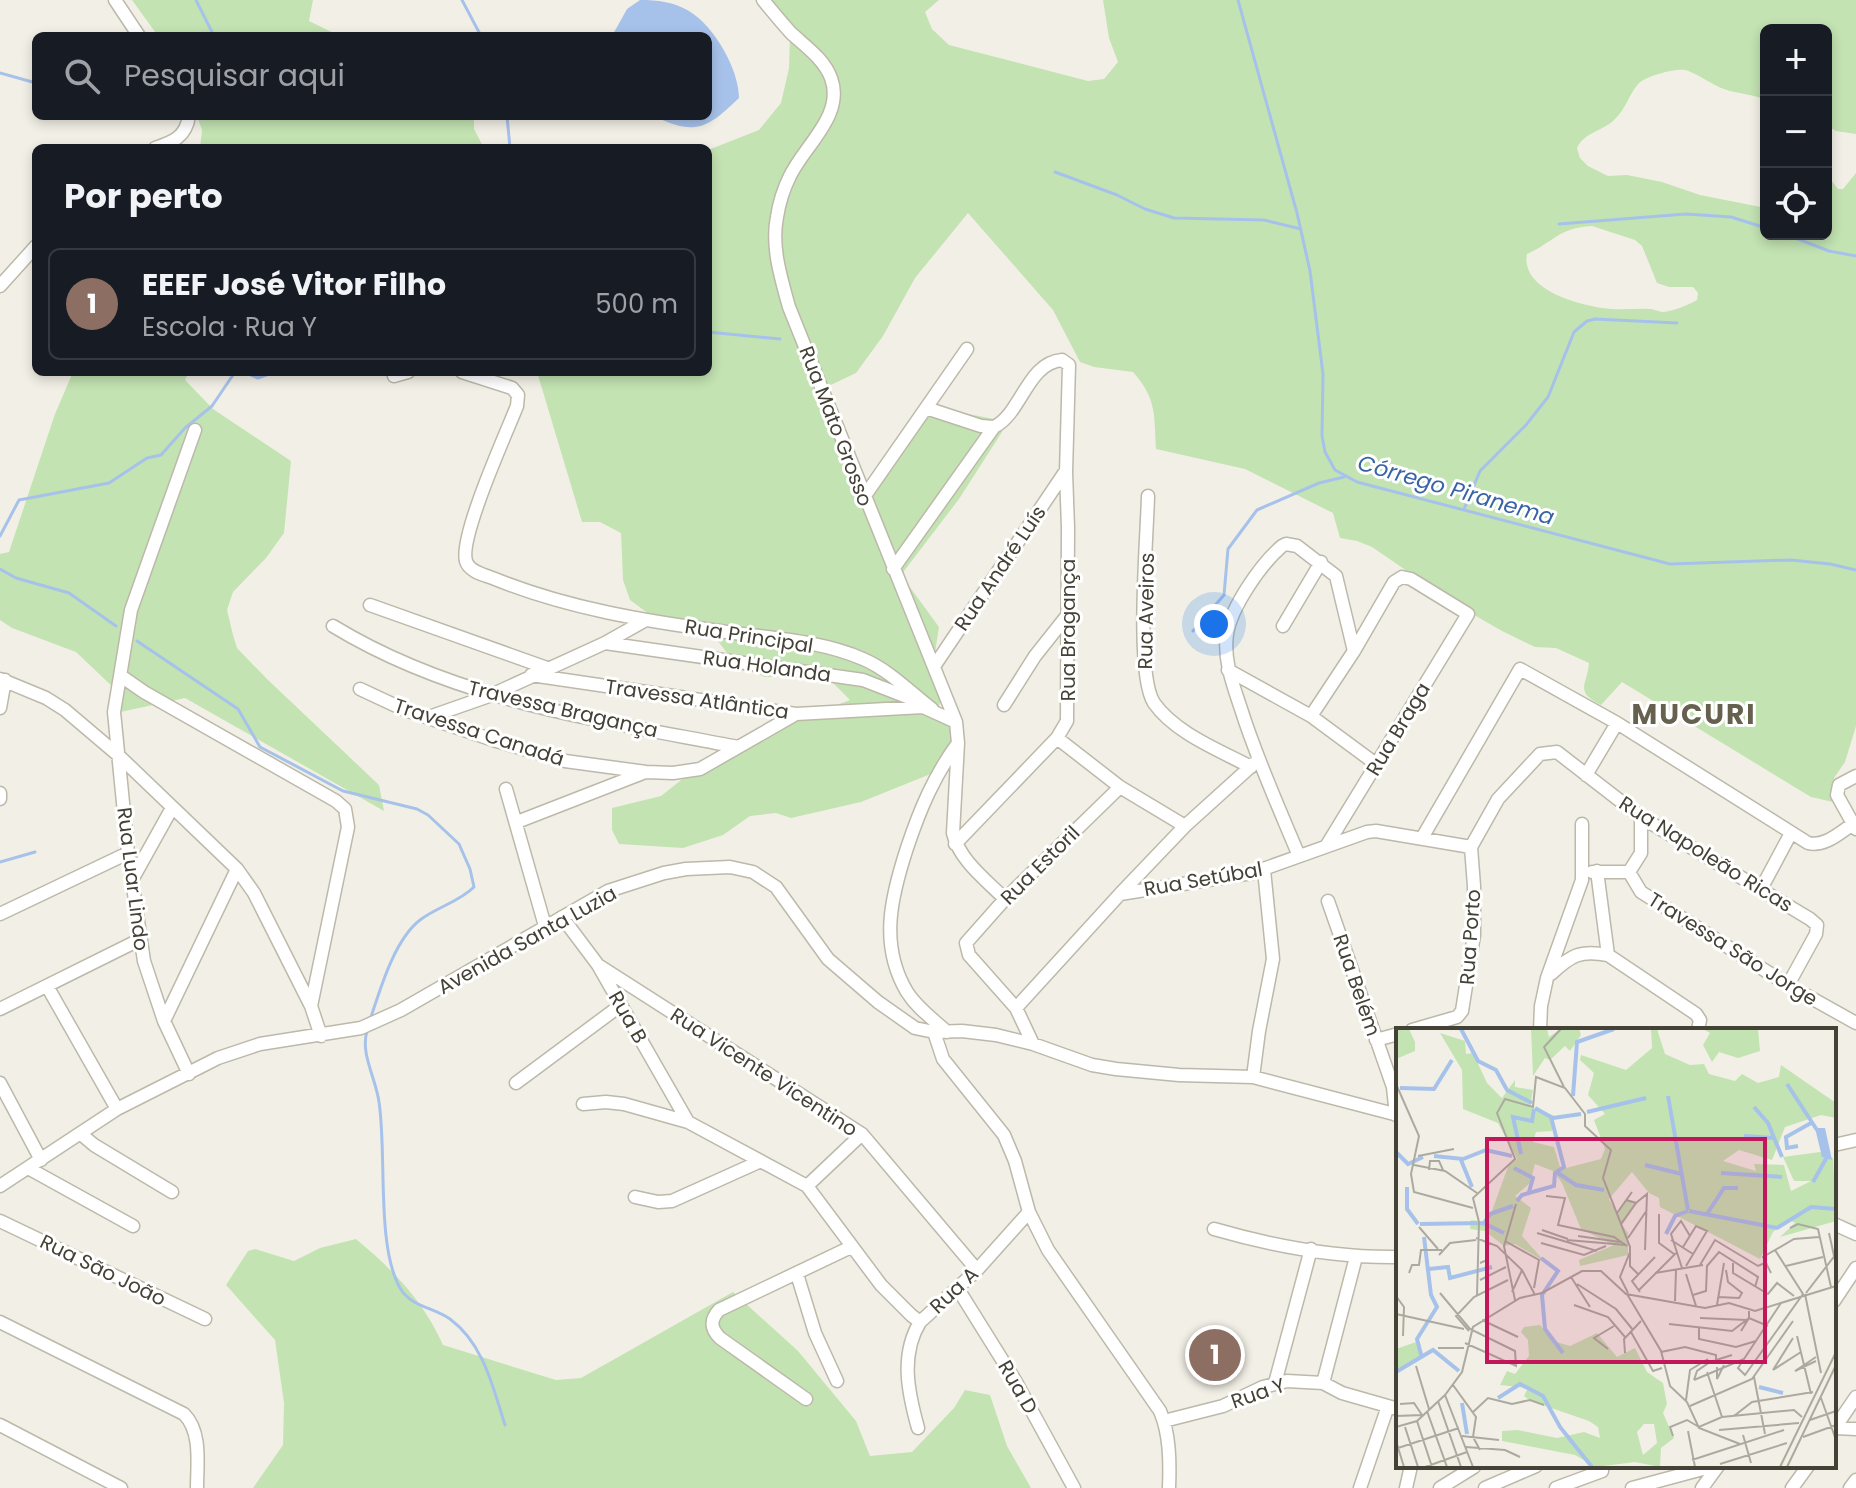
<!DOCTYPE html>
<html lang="pt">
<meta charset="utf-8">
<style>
body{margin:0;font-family:Poppins,sans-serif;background:#20242c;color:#f1f3f6}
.controls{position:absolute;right:24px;top:24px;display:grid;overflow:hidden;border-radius:12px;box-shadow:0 4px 12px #0003}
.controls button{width:72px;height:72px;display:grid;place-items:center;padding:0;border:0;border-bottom:2px solid #363941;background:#171b24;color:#f1f3f6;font:40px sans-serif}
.you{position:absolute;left:1214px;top:624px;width:28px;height:28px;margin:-20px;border:6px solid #fff;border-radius:50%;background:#1a73e8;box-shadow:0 0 0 12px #1a73e833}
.badge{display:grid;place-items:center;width:52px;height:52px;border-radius:50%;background:#1a73e8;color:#fff;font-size:26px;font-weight:700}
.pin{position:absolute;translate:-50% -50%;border:4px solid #fff;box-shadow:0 2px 8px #0006}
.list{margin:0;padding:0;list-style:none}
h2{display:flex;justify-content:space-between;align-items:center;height:104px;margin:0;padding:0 32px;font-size:34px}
h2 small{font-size:26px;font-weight:400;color:#9ea1a6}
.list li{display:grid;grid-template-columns:52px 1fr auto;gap:24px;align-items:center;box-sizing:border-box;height:112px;margin:0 16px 16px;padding:0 16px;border:2px solid #363941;border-radius:12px}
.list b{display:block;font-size:30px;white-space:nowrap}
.list p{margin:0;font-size:26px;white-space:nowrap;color:#9ea1a6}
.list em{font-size:26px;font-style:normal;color:#9ea1a6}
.icon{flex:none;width:44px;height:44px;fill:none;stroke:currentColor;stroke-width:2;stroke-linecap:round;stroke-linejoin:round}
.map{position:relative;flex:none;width:1856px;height:1488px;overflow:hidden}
.search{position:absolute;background:#171b24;box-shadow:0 4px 12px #0003;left:32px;top:32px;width:680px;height:88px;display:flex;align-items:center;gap:20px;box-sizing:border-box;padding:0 28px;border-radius:12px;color:#9ea1a6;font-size:30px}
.panel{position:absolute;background:#171b24;box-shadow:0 4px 12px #0003;left:32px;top:144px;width:680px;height:232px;border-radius:12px}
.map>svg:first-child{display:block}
</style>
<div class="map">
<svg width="1856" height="1488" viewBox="0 0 1856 1488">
<rect width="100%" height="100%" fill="#f2f0e6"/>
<path fill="#c3e3b2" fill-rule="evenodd" d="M132,0h181l-4,21 31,15h-182z
M761,0h178l-14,12 7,17 17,16 139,36 16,-2 14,-17 -9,-24 -6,-38h753v134l-20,-3 -10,-6v-95h-60v70c-13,-6 -28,-6 -42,-11 -12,-4 -27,-16 -39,-19 -10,-2 -38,6 -46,13 -10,11 -13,26 -24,36 -11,12 -31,13 -38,29l3,10 8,8 20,10 19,-1 35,7 38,13 66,13v26h60v-60l12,15h5l13,-16v553l-11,36 -11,16 -1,24 -22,-5 -189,-115 -21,23c-27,-14 -14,-19 -12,-42l-33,-15 -21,-1 -33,-16 -47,-27 -83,-57 -15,-6 -17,-3 -7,-25 -88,-44 -89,-20c-2,-34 1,-50 -23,-77l-39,-5 -14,-5 -27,-52 -85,-97 -53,65 -32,58 -27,37 -44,21 59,100 54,-92 28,9 51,10 -2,11 -43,67 -58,76 38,52 -4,26 8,18 2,17 -7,21 14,12 2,20 -16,30 -77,31 -70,16 -15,-5 -26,3 -27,19 -40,13 -64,-4 -7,-14v-22l49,-12 39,-31 47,-26 103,-39 -17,-17 -17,-6h-51l-28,-11 -23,-30 -53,-13 -31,-23 -7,-20 -2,-47 -21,-11h-18l-45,-150h171v-222l51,-20 22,-27 8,-35 1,-31zM1592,226l43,14 7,6 15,37 12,4h24l5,6 -1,7c-9,5 -26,12 -35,12 -5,-1 -8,-3 -13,-3 -12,-1 -25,1 -37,0 -28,-2 -92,-18 -85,-55 27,-12 31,-26 65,-28z
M197,116h277v13l10,19h-284l2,-18z
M73,372h116l-4,8 28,29 78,52 -7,72 -18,25 -33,34 -6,18 6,25 4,13 30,31 112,106 5,26 -199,-113 -69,15v-23l-40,-38 -64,-24 -12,-8v-66l9,-2 46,-138z
M356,1239c37,31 67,61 87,106l113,35 25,-2 152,-86 65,59 58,70 14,35 42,-4 42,-44 11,-18 25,5 17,51 24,42h-778l30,-43 1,-42 -9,-63 -49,-55 22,-34 7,-2 39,12 26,-13z"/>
<path fill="#a7c2ea" d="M640,0c18,0 34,2 49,11 25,15 50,58 50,87 -32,31 -44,38 -85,18h54v-80h-96l15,-27z"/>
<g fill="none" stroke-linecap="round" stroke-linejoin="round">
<path stroke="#a7c2ea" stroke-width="3" d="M196,0l18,36
M462,0l19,36
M1238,0l59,213 13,58 13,103 -1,62 3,16 10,18 22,12 313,82 121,-4 39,4 26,6
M0,73l36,10
M507,116l3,32
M1055,172l62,23 28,14 29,9 90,2 37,9
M1559,224l127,-10 45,3 35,11
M1785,234l44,17 27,5
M708,332l72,7
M244,372l14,6 16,-6
M1464,509l16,-38 46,-46 22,-28 26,-65 13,-11 8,-2 82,4
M0,536l19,-36 90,-17 38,-25 14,-3 24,-27 27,-22 23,-34
M0,569l16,9 53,15 47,33
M1193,631l31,-36 4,-46 29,-39 62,-27 25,-6
M137,641l101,68 22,38 83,44 74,18 11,6 31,29 11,25 4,18c-15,15 -37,20 -54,33 -26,20 -40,70 -50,100
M0,862l35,-10
M367,1031c-7,22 9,48 12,71 8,51 -3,144 21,186 11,19 33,19 50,31 34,25 43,69 55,106"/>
<g stroke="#bcb9aa" stroke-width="15">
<path id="minor" d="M115,0l24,36
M763,0c9,11 18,22 28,33 14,13 33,26 40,45 14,37 -27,68 -41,98 -6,12 -11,28 -13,41 -6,30 4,61 12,90l167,415 2,21 -5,90c6,27 33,47 52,66
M155,148c18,-6 31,-11 34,-32
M0,286l36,-40
M462,372l50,16 6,7 -1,11c-11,28 -58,131 -51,155 3,11 19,14 29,18 72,29 149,42 225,52 47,7 100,9 143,28 26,11 47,33 69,50
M394,376l14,-4
M926,408l55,18 13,1c28,-14 33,-64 68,-67l7,5 -3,107 2,56 -1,193 -10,17 -102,106
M1148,496c-1,42 -13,178 6,207 21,30 65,47 97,64
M864,497l103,-148
M893,569l101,-142
M370,605l177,63
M333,626c123,75 265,94 405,121
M1283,626l38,-64
M605,643l258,37 49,19
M935,665l130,-193
M1228,670l83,46 65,48
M531,675l265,39 127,-7 33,15
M121,676l23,16 192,109 9,8 3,18 -37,179
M0,679l46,19 19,12 53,45 119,114 17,24 57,113 10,30
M360,689l45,21 88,30 72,21 81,11 27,1 27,-4 96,-55
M1004,705l31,-49 31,-39
M0,708l5,-28
M1311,716l43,-65 40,-69 8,-5 9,2 57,35 -141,231
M429,717l60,-21 116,-53 39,-22
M1057,738l63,49 65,39
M1586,775l31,-52
M506,789l39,137
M0,793v6
M1641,817v36l-12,19 12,20 147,93 68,38
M517,822l126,-49
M1856,829l-19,-34 2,-10 17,-9
M1422,838l98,-169 97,54 191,120c17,4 31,-10 45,-19
M1299,856c-20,-48 -41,-94 -57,-144 -8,-25 -19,-51 -15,-78 4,-27 34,-70 55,-88l4,-2 11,2 39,30 18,75
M1597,871l11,84 88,59 4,6 -2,10
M1592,872h37
M133,878l39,-70
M1761,889l30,-56
M1120,894l132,-21 115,-41 9,-1 95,16
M1328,901l65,186 3,28
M0,914l128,-61
M562,917l36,48 90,157
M598,965l264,169 115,136
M1551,974c20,-19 29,-24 57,-19
M47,986l70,123
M1016,1008l104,-114 65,-68 73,-66
M0,1009l141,-70
M164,1021l73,-152
M1412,1030l45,-13 5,-6 12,-76v-49l-3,-39 27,-48 42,-45 17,-2 84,65 169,102 7,6 -1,9 -28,51
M1540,1030l1,-24 6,-28 35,-98v-56
M934,1032l9,27 61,76 11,26 14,51 19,38 112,161c10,23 10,52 9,77
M947,1032c-14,-13 -30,-24 -40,-40 -28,-47 -16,-95 0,-144 13,-39 27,-72 51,-105
M1376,1040l22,-6
M1033,1044l-17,-36 -47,-53 -3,-12 39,-44 115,-112
M189,1074l-25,-53 -20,-60 -16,-108 -14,-141 17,-102 64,-180
M1253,1077l6,-46 14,-72 -9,-89
M0,1083l41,77
M516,1083l105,-78
M583,1104l23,-2 18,2 64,18 119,64 74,99 30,30 9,7
M81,1134l13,11 78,47
M1834,1145l22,-5
M28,1168l105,58
M0,1186l117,-77 101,-51 42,-14 101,-16 40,-18 207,-119 56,-18 22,-4 44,-2 23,5 23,15 52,72 50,43 37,26 19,4 28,-1 34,4 37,9 59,21 24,4 63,6 74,2 145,38
M807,1186l55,-52
M635,1197l23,5 14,-1 89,-40
M0,1221l205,98
M1834,1224l22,10
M1214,1229c59,17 123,29 184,28
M797,1274l18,59 22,48
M958,1289l58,93 58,106
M1834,1301l22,-33
M0,1322l184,92c18,18 13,50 13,74
M1275,1383l36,-134
M1323,1383l33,-126
M806,1399l-86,-61c-10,-10 -10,-18 -1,-28l132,-63
M1164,1421l59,-15 40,-19 24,-6 36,2 19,10 56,16
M0,1425l121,63
M918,1428c-10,-36 -18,-73 2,-106l57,-52 52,-58
M1835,1428l21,1
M1834,1429l22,-32
M1360,1488l28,-82
M1406,1488l5,-22
M1440,1488l34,-21
M1485,1488l51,-22
M1556,1488l46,-17
M1632,1488l82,-22
M1702,1488l16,-22
M1792,1488l16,-22
M1850,1488l6,-8"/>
</g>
<use href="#minor" stroke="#fff" stroke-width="12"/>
</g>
<g text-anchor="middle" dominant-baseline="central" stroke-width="6" stroke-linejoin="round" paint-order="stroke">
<g font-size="20" fill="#444136" stroke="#fff">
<text transform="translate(836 426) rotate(69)">Rua Mato Grosso</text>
<text transform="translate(1000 568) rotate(-56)">Rua André Luís</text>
<text transform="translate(1146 611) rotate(-89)">Rua Aveiros</text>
<text transform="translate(1068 630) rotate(-90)">Rua Bragança</text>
<text transform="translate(749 636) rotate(9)">Rua Principal</text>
<text transform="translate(767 666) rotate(8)">Rua Holanda</text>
<text transform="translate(697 699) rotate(8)">Travessa Atlântica</text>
<text transform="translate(563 709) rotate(13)">Travessa Bragança</text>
<text transform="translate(1398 729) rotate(-59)">Rua Braga</text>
<text transform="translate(479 732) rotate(18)">Travessa Canadá</text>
<text transform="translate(1706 854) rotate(32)">Rua Napoleão Ricas</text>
<text transform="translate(1040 865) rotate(-45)">Rua Estoril</text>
<text transform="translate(133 879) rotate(83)">Rua Luar Lindo</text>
<text transform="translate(1203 879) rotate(-10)">Rua Setúbal</text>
<text transform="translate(1470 937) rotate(-86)">Rua Porto</text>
<text transform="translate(527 940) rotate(-29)">Avenida Santa Luzia</text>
<text transform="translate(1733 949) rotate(32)">Travessa São Jorge</text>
<text transform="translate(1357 985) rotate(71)">Rua Belém</text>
<text transform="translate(628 1017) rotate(60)">Rua B</text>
<text transform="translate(764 1072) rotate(33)">Rua Vicente Vicentino</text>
<text transform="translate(103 1270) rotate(26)">Rua São João</text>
<text transform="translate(954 1290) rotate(-43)">Rua A</text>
<text transform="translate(1018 1387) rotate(60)">Rua D</text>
<text transform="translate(1258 1393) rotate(-19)">Rua Y</text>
</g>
<g font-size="22" font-style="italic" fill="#3863a7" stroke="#fff">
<text transform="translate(1456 490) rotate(16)">Córrego Piranema</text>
</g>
<g font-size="28" font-weight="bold" letter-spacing="2" fill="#66614e" stroke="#fff">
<text x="1694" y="714">MUCURI</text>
</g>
</g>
<g transform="translate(1396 1028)">
<rect width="440" height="440" fill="#f2f0e6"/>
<path d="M0,1h13l6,13v9l-19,8zM135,1h16l2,8 11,-8h19l2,6 -11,16 -5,-5 -15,14 -5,-2 -12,18zM255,1h6l8,25 25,11 14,-1 5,10 26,7 7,-7 16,9 21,-6 2,-12 55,38v15l-15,-3 -36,12 -13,33 -33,-10 -16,11 33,10 -2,-7 30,1 7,26 20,-10h-17l-11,-24 37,-5 13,6 3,63 -56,16 15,-14 -7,-4 -15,13 -13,27 -100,-52 -1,-9 -10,-5 -17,-21 -23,27 8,14 9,-14 12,3 -16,23 6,8v22l-48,11 -1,-6 35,-15 -33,-16 -19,-46 -9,-12 -18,-7 -5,19 -15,13 16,12 -9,28 22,25 -29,-17 -11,2 -19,-15 -15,-2 1,-9 17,2 21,-58 8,-5 -19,-36 -35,-14 -1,-39 -22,-37 25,8 1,13 7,-1 14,30 15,15 13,-18v7l18,3 -3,17 25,9 -3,15 -16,1 -3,10 21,5 6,20 6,1 35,-9 4,-10 -11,-29 11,-6 -17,-19 6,-22 -14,-13 1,-5 45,15 26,-22zM307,1h55l2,22 -22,7 -19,-6 -7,10 -9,-17 7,-12zM144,297l13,16 17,5 27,-13 20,24 18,-9 12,24 16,11 4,21 -4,9 11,25 -13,10 -1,19 -25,-5 -39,5 -21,-12 -73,-14v-10l16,-1 39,8 27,-6 16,6 -2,-11 -9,-6 -58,-20 -7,-5 4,-8 -28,-3 7,-14 8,3 14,-18 -1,-16 -7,-8 3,-5zM248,396h10l3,19 -14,12 -6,-23zM23,313l1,15 -24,17v-24z" fill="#c3e3b2" fill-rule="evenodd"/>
<path d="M419,100h10l7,32 -10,-3z" fill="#a7c2ea"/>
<path fill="none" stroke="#a7c2ea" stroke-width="4" d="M65,1l17,32 18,9 11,20 25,13M391,56l30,46M4,60l34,1 18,-29M177,68l4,-54 37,-13M272,68l20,114M358,79l14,16 14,34M191,84l59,-14M157,90l28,-4M348,108l30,2M402,118l-11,2 -1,-11 25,-14M0,124l12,12 15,-7M125,126l-8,-37 19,4 2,-12M38,128l29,3 23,-9 26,6M65,132l11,27M249,137l37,9M118,140l19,10 -4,14M162,145l18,12 28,5M325,145l61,4M417,154l14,-25M11,159v22l11,15M121,173l5,-6 32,-9 1,-13 9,-6 -13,-50 -16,-9M293,183l88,17 34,-21 25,2M311,186l17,-26h14M88,195l6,-9 23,-8M24,196l63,-1 21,10M270,206l9,-18 13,-5M145,230l17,13 -16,24 3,34 18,24M33,241l19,-2 2,11 42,-11M26,330l-5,-19 20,-32 -6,-12 -7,-58M0,344l37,-22 26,21M363,359l24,6M102,370l22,-14 23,12 17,31 32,40M66,375l5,31"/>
<path fill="none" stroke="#acaaa0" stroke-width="2" d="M165,1l-17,18 20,40M0,56l23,52 -8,38 3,18 59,16M22,128l36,-7M18,137l31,6 32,22M33,142l1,-9h9l4,9M150,168l19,2 -7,27 56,12 13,9M230,172l10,3 11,-9 -2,56M221,185l15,-21M263,186v29l15,11M225,196l15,-21M23,199l19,22M394,200l8,-4 20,5 13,58M146,202l26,9M141,205l60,18M433,205l7,32M182,208l42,6M80,210l21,8 25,24 13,25M232,210l19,-28M171,212l59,5M275,212l22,14M109,213l34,19 -5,28M145,215l43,12 22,-9M287,219l13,-21 11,5 -21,35M379,222l28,44 -58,81 -7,-7 43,-65M43,227l11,-12 26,-3M84,235l7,-3 1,-19M337,235v10l35,21 9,-11 17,13M304,237l15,-25 43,26 7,-3M390,238l37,-9M286,240l-11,-34 10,-13 9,15M13,245l3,-8h7l2,-15h21M259,245l48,-8M375,245l-8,-16 31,-18 25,-2M290,246l10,32M175,249l19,30M84,252l26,-13M181,256l39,25 17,21M243,262l37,-37M116,264l10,-22M244,264l-8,-11 23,-24M44,265l30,36 45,22 1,15 -51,-23M232,265l-8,-16 10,-25M410,265l30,-39M231,266l34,57 9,35 17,16 12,26 41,16M409,266l16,79M81,267l2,-73 -6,-24 42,-39 -18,-46 8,-14 28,8 3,-30 29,11 20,26v12l26,24 -8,28 27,69v19l8,8M297,267l13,-4 1,-25 12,-14 39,25 -3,10M0,268l8,11 -1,29M322,269l21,1 3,-5 -14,-11 -2,-12M119,272l-11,-54 12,-42M279,273l1,-31M178,277l34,12 17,20M321,277l7,-42M0,286l68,15M304,290l47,2M86,292l36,17M273,296l63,7 17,-13v-7M303,300v11l37,8 20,-6M73,303l-13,-15 18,-19 34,-17M345,303l8,-13 19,8M235,304l22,39 9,-3M401,308l14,58M42,320h26M212,321l-14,-11 20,-12M265,324l24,-5 31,8v5M229,325l-1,-14 17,-18M420,329l-21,14 21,-10M20,338l13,43M321,339v12l7,-14M377,342l20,-32M377,342l28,-18M311,344l15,45M358,349l11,57M298,352l50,-21M298,352l3,-9 13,-9 22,-7M57,357l23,32 -3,20 7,13M49,367l28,72M425,370l15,42M290,372l4,-30 18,-11M42,373l23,66M116,376l18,-4 14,5M294,378l62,-27 41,-58M31,383l20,56M76,385l16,-15 24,6M0,388l26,-1 -8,-12 -14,1M338,388l18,-14 61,-10M414,392l26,-9M21,393l15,46M0,399l21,-6 28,-26 17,-23 11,-45 47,-29 22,-5 40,-22h19l25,23 79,14 24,-5 26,8 81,-25M9,399l13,40M323,402l80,-7M292,403l7,36M347,407l8,28M66,408l37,4M277,408l-3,-9 17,-7 12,7 23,-10 72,-7 8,7M407,409l33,-12M0,413l8,26M70,419l39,3 15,7M2,420l61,-20M296,432l92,-30M324,436l67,-21M29,439l42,-15M384,439l56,-115M391,439l49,-102"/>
<path fill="#c2185b" fill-opacity="0.15" stroke="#c2185b" stroke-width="4" d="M91,111h278v223h-278z"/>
<rect width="440" height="440" fill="none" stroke="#444136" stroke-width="4"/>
</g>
</svg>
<div class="controls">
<button>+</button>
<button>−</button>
<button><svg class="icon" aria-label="locate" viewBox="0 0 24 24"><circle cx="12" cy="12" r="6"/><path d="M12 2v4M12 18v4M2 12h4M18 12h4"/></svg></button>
</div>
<div class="you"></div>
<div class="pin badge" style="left:1215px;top:1355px;background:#8d6e63">1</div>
<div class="search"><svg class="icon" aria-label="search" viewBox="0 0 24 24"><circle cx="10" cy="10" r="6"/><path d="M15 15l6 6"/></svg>Pesquisar aqui</div>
<section class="panel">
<h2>Por perto<small></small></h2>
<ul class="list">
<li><span class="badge" style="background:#8d6e63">1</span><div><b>EEEF José Vitor Filho</b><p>Escola · Rua Y</p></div><em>500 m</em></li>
</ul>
</section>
</div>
